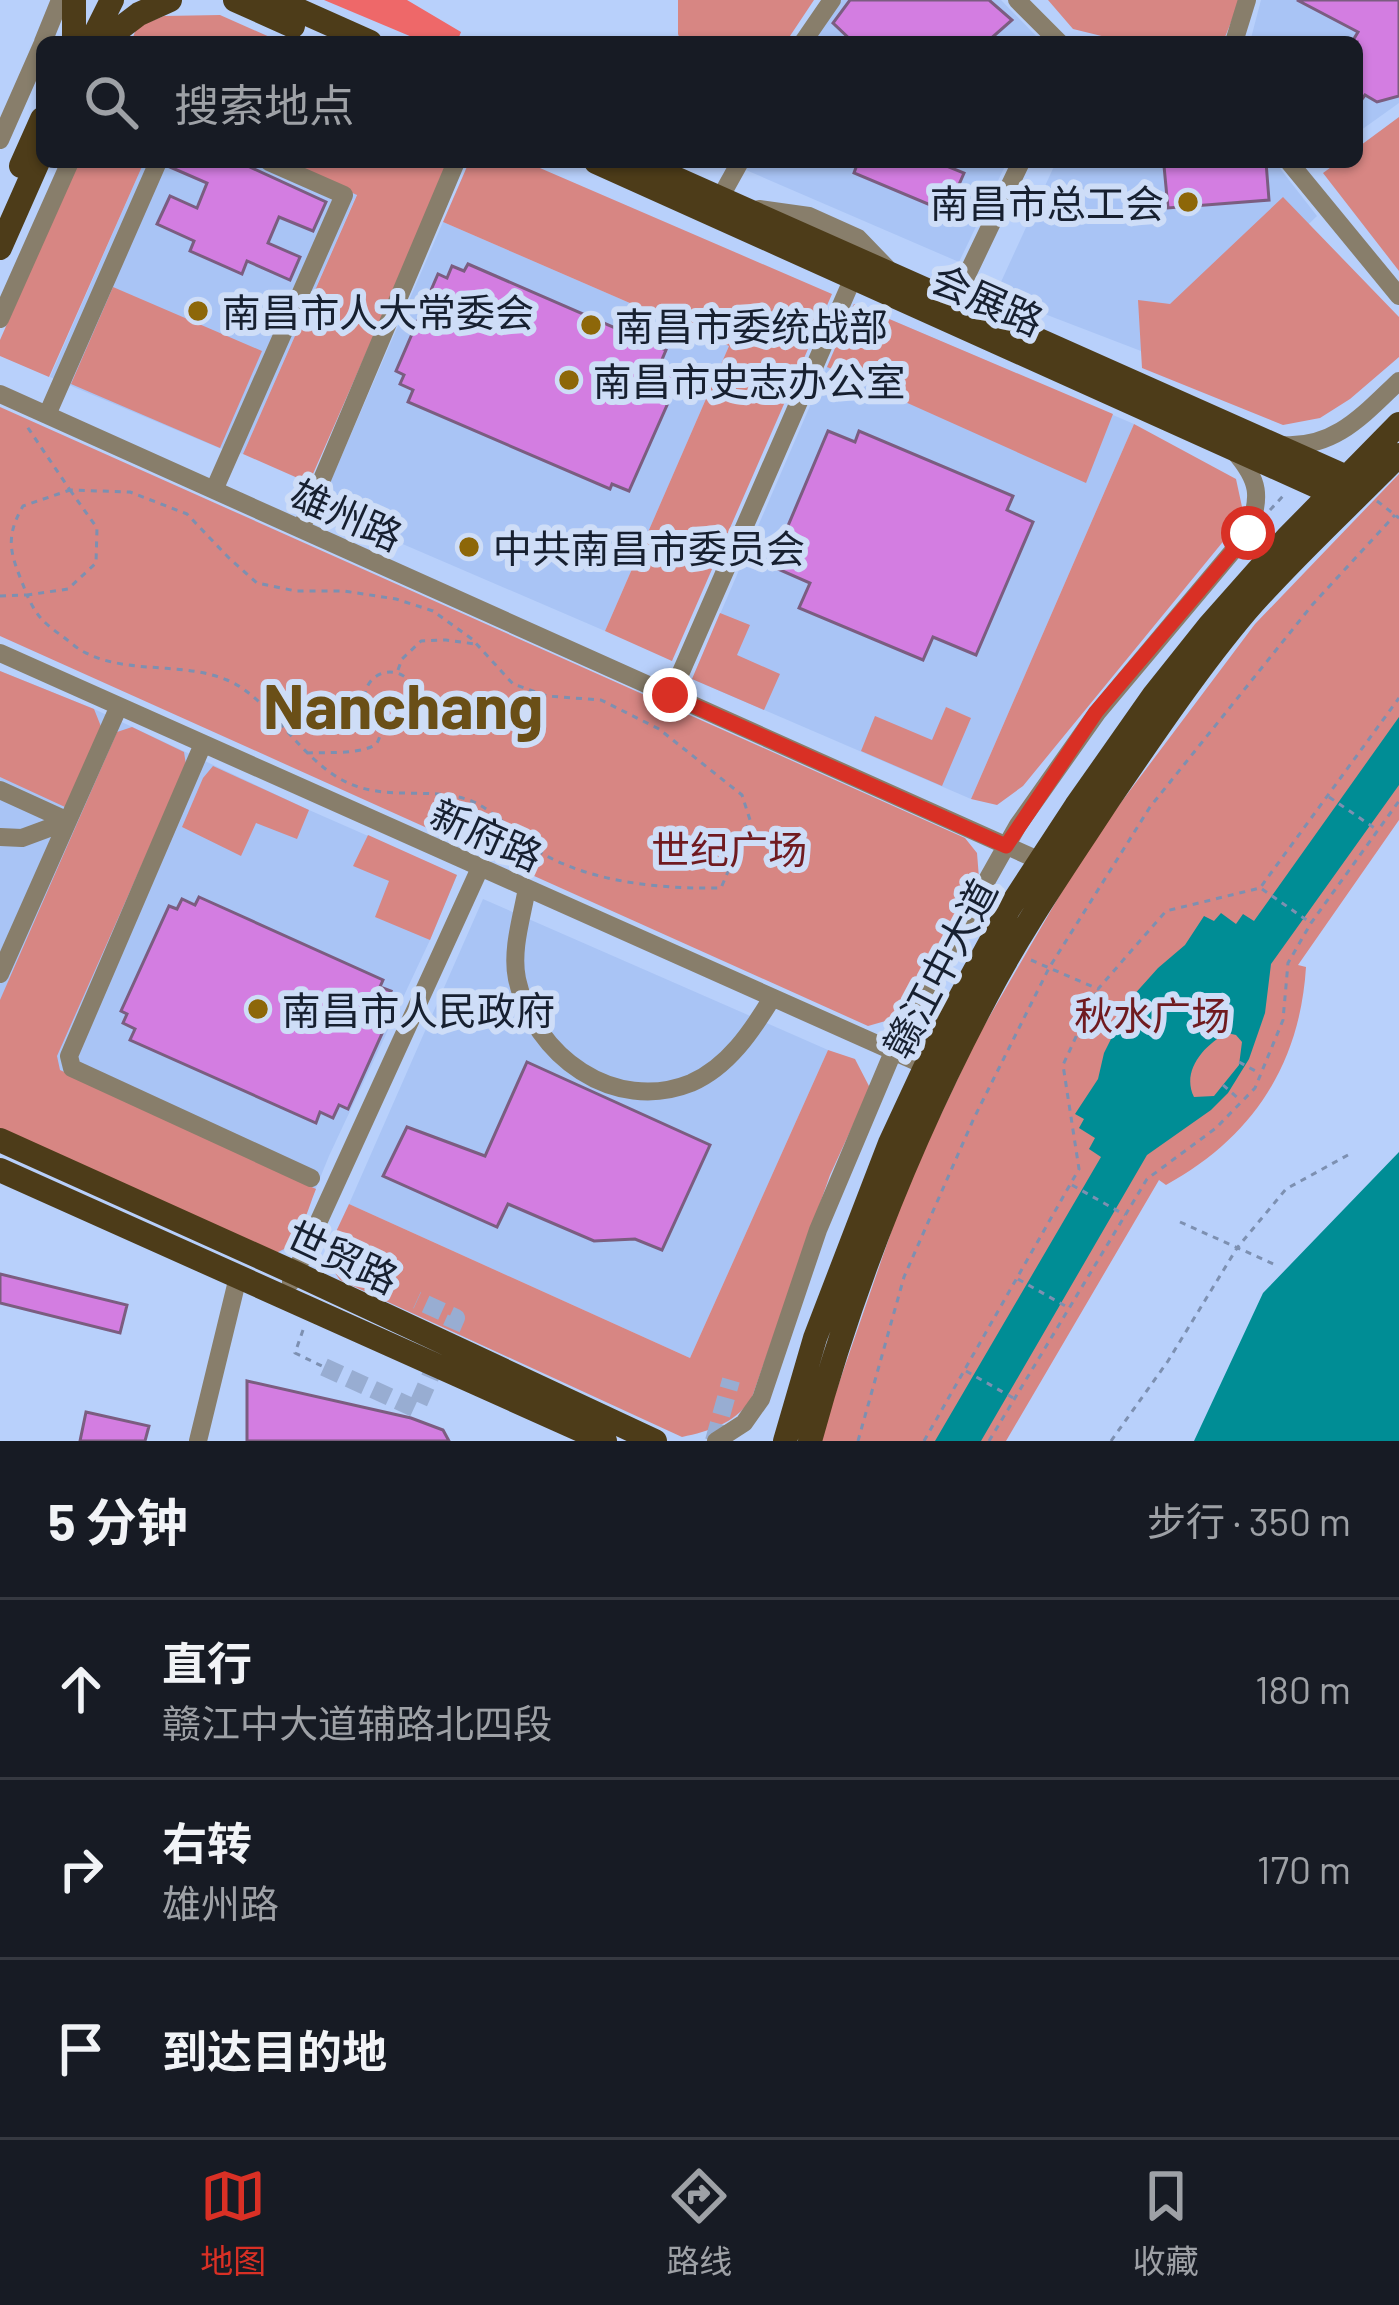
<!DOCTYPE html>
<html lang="zh">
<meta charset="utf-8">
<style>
body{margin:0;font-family:Barlow,"Noto Sans SC",sans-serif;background:#20242c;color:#f1f3f6}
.stop{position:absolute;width:36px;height:36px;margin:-27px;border:9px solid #d93025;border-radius:50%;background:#fff}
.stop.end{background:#d93025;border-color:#fff;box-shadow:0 3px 12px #0008}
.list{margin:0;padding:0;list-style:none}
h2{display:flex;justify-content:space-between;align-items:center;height:156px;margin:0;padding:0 48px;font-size:51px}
h2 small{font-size:39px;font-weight:400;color:#9ea1a6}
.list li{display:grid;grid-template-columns:78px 1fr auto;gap:36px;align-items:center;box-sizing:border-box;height:180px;padding:0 48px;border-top:3px solid #363941}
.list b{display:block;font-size:45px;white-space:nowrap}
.list p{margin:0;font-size:39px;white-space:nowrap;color:#9ea1a6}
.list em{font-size:39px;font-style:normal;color:#9ea1a6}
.icon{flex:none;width:66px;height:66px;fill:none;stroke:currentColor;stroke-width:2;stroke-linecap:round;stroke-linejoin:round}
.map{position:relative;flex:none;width:1399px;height:1441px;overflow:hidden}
.search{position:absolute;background:#171b24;box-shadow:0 3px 9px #0004;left:36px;right:36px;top:36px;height:132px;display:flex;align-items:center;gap:30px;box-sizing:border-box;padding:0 42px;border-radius:18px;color:#9ea1a6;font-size:45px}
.sheet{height:696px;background:#171b24}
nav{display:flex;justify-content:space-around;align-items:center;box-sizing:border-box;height:168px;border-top:3px solid #363941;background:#171b24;font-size:33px;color:#9ea1a6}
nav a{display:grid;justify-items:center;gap:6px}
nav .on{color:#d93025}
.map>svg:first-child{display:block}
</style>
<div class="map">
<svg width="1399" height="1441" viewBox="0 0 1399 1441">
<rect width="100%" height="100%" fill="#b8d0fb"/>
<path fill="#a9c4f5" d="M841,0h160l41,42h-233z
M1261,0h138v103l-42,30v-91h-107z
M144,162h139l74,32 -114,260 -24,-6 -169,-71z
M750,162h257l-48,100 -213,-92z
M1056,162h219l42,54 -150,145 -172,-66z
M443,222l286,124 -124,285 -286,-123z
M854,304l280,120 -163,375 -279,-120z
M0,671l94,38 215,101 148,65 -27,65 -101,216 -36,88 -13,9 -280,-118z
M483,899l345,151 -138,308 -341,-154z"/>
<path fill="#d78683" d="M678,0h136l-28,42h-105l-3,-8z
M1048,0h192l-17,42h-97l-53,-13z
M220,15l61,27h-150l6,-15 27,-11z
M1399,117v154l-76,-98 15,-11h19v-14z
M78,162h66l-95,215 -49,-21v-16z
M283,162h167l-141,321 -66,-29 114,-259z
M469,162h57l306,132 -160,367 -67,-30 124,-285 -286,-124z
M1283,197l116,120v40l-49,42 -30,19 -37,7 -141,-57 -4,-68 32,4z
M113,287l149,64 -42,97 -149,-64z
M854,304l259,110 -27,69 -259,-116z
M0,407l965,431 12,15 2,25 -76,138 -35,10 -868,-390z
M1134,424l102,55 8,37 -221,270 -26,19 -26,-6z
M1399,474v346l-101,145 8,2c-6,98 -54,171 -140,218l-7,-5 -153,261h-185l6,-23 80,-232 70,-148 95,-164 35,-53 148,-197z
M720,613l30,12 -13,30 43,19 -16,36 -72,-31z
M0,671l94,38 8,20 -37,78 -65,-30z
M946,707l25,11 -29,68 -81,-35 14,-35 57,24z
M132,727l52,25 2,13 -129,291 3,14 256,119c-10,24 -17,63 -47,65l-269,-119v-135l117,-268z
M213,766l96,44 -12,29 -41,-16 -15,33 -59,-29 21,-49z
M368,835l89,40 -27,65 -55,-23 14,-36 -36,-15z
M828,1050l27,9 15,29 -40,87 -79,225c-18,24 -41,31 -69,37l-342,-157 -12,-17 -2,-10 23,-49 341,154z"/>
<path fill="#ee6869" d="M324,0h83l54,32 -4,10h-33z"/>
<path fill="#008d95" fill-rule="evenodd" d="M1399,717v68l-128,179 -6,49 -16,46 -21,34 -17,17 -64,45 -166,286h-46l166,-284 -12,-8 6,-11 -16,-10 5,-9 -9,-5 23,-35 6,-26 28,-56 26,-29 27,-23 19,-29 10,5 7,-8 15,11 7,-10 11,7zM1227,1033l9,2 6,7 -3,23 -25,31 -20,1c-13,-26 10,-52 33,-64z
M1399,1152v289h-205l69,-148z"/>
<path fill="#d37de1" stroke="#7b5d80" stroke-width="3" d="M850,0h139l23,20 -25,22h-134l-20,-19z
M1297,0h102v96l-22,6 -12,-7 -8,11v-64h-5l6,-10z
M171,162h68l87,40 -13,29 -34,-14 -11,26 32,14 -10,23 -43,-19 -5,13 -52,-23 4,-10 -37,-17 13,-28 27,12 10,-25 -37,-16z
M858,162h79l27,11 -17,39 -93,-39z
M1218,162h48l3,38 -101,8 -4,-42z
M468,264l198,86 -8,19 21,9 -50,113 -17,-7 -2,5 -202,-87 5,-12 -13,-6 4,-9 -8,-4 42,-97 9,4 5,-12 12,5z
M828,431l27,11 4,-11 154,65 -6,14 26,12 -57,133 -43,-18 -10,23 -124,-52 11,-25 -39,-17z
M199,897l184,83 -3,7 11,4 -6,12 9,4 -46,102 -9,-4 -6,13 -13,-6 -4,11 -186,-83 5,-11 -12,-6 4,-9 -6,-3 48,-105 8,3 5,-10 13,6z
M527,1062l183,83 -48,105 -27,-11 -41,2 -86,-37 -11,23 -114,-51 24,-49 78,29z
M0,1274l127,31 -7,28 -120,-30z
M247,1381l164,37 32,12 6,11h-202z
M86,1412l63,14 -4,15h-65z"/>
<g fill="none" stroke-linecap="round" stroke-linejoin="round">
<path stroke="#98add2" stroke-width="18" stroke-dasharray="18 9" stroke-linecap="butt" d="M324,1367l92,42 40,-91 -39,-18
M714,1441l17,-61"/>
<path stroke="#7d90b1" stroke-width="3" stroke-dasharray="6 6" stroke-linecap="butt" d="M70,490l27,38 -1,35 -28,26 -41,6c-14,-37 -25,-53 -4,-89z
M1377,501l22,17
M1270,510l14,-15
M0,596l27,-1c10,22 16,27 35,41 7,5 14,12 22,16 44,23 97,9 143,28 42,17 71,77 117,101 41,21 85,5 125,19 29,11 48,39 74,54 52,29 119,35 178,34l29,-68 -8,-25 -83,-66 -58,-29 -54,-4 -34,-12 -41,-45 -39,-28 -37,-12 -52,-8h-48l-39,-8 -29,-26 -41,-43 -57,-22 -60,-2 -44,-65
M398,670l4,-11 19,-18 25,-1 29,4
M365 697a25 25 0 1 1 50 0a25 25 0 1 1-50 0Z
M307,753c17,-1 58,2 70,-10 3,-5 5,-14 6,-19
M1329,797l47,32
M1262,889l46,32
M1031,960l67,29 68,-78 94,-23 139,-190
M1239,1062l20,11
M1223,1085l17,15
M1072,1185l53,30
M1180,1222l98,44
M1018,1279l49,28
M303,1330l-8,23 29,14
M966,1371l49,28
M858,1441l46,-164 70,-159 75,-150 101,-161 163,-203 82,-89
M924,1441l155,-272 -16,-104 35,-76
M989,1441l158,-262 69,-51 39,-40 28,-68 5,-57 23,-40 88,-122
M1111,1441l57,-80 69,-113 49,-59 62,-34"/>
<path stroke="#887e6b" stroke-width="18" d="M1017,0l42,42
M43,42l17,-42
M803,42l29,-42
M1234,42l13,-42
M0,140l42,-95
M1289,162l110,134
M720,198l20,-36
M759,209l50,7 49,22 29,30
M954,302l67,-140
M0,319l70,-157
M0,394l1047,470
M47,415l111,-253
M1282,445c53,4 82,-31 117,-64
M214,490l130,-295 -75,-33
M301,529l155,-367
M0,653l933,416
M671,695l185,-424
M203,744l-134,312 3,12 239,110
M0,790l68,31 -46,17 -22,-1
M527,888c-5,29 -16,62 -10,91 17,77 97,135 174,104 37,-16 61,-52 81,-85
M0,974l119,-268
M291,1282l189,-414
M198,1441l40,-164
M716,1441l28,-18 17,-24 57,-169 83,-197 117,-208 79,-112 151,-180c13,-37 12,-52 -14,-82"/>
<path stroke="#4d3c19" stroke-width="24" d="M235,0l58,26
M276,0l94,42
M74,42v-42
M91,42l21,-42
M102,42l37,-28 31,-14
M596,162l747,336
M639,162l721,321
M21,166l21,-47
M0,248l42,-95
M0,1140l295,133 360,168
M0,1170l605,271
M785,1441l30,-103 75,-195 53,-114 65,-119 68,-104 78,-111 55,-69 78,-88 112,-114
M810,1441c42,-155 102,-305 177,-446 35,-67 79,-130 120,-193 43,-63 90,-133 139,-191 48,-55 102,-104 153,-156"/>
</g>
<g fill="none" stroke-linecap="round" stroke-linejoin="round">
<path stroke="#d93025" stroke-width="15" d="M670,695l336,151 90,-134 152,-179"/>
</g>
<g fill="#8d6709" stroke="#ceddf7" stroke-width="4.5">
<circle cx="1188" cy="202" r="12"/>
<circle cx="198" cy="311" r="12"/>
<circle cx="591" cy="325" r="12"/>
<circle cx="569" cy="380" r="12"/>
<circle cx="469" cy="547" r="12"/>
<circle cx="258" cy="1009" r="12"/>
</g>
<g text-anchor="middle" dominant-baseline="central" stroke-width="12" stroke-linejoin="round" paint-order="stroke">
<g font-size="39" fill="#172030" stroke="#ceddf7" text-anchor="start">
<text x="1164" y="202" text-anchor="end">南昌市总工会</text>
<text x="222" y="311">南昌市人大常委会</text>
<text x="615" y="325">南昌市委统战部</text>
<text x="593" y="380">南昌市史志办公室</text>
<text x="493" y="547">中共南昌市委员会</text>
<text x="282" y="1009">南昌市人民政府</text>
</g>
<g font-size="39" fill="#172030" stroke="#ceddf7">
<text transform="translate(988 299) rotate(24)">会展路</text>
<text transform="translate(347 514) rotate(24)">雄州路</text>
<text transform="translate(487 834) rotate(24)">新府路</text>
<text transform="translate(939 968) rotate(-62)">赣江中大道</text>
<text transform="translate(343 1256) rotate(25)">世贸路</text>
</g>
<g font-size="39" fill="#701b20" stroke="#ceddf7">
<text x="729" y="848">世纪广场</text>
<text x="1152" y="1014">秋水广场</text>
</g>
<g font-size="63" font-weight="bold" fill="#6a4f17" stroke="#ceddf7">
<text x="403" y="704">Nanchang</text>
</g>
</g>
</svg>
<div class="stop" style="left:1248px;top:533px"></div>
<div class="stop end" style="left:670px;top:695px"></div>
<div class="search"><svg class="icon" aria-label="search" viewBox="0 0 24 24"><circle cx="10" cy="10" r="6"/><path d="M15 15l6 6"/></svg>搜索地点</div>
</div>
<section class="sheet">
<h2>5 分钟<small>步行 · 350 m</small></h2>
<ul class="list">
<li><svg class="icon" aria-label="ahead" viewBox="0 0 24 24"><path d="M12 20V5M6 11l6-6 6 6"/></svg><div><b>直行</b><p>赣江中大道辅路北四段</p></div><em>180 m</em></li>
<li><svg class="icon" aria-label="right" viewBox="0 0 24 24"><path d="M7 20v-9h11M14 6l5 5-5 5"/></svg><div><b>右转</b><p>雄州路</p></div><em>170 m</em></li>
<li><svg class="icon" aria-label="arrive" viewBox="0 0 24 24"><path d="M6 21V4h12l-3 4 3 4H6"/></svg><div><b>到达目的地</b></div></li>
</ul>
</section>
<nav>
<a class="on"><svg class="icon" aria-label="map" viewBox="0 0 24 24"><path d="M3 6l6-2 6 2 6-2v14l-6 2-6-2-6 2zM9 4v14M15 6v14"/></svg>地图</a>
<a><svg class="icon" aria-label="directions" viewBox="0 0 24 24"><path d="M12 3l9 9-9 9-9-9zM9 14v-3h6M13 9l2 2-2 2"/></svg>路线</a>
<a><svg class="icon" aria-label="saved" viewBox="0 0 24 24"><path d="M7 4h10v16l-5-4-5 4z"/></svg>收藏</a>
</nav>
